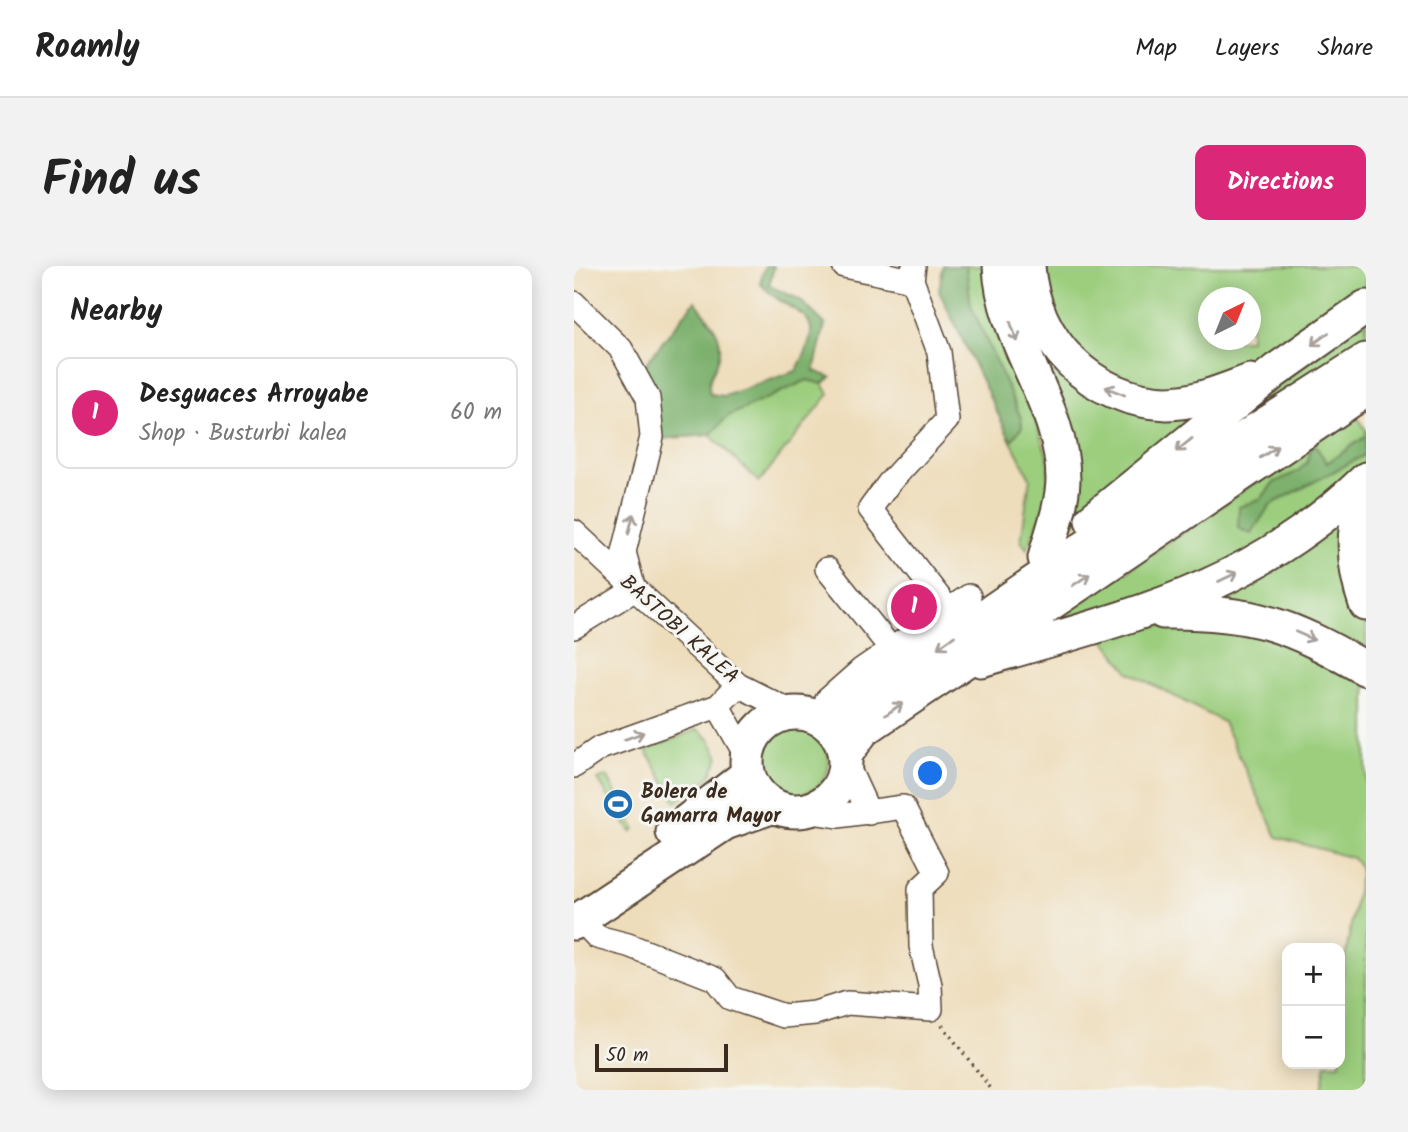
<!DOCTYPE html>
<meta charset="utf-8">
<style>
body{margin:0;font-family:Kalam,sans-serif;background:#f2f2f2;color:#222}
.controls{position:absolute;right:21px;bottom:21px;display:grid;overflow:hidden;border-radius:14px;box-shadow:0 4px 18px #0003}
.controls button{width:63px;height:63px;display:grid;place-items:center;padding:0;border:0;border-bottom:2px solid #e0e0e0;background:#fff;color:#222;font:35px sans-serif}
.compass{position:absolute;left:624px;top:21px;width:63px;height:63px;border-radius:50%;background:#fff;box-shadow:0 4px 18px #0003;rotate:43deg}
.scale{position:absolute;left:21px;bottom:18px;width:133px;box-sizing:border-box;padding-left:7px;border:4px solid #3b2a1e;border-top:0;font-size:19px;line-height:24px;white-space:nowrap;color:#3b2a1e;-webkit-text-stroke:5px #f6f6f2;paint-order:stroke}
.you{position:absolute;left:357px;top:508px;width:24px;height:24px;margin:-18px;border:5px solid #fff;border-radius:50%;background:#1a73e8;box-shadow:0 0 0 10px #1a73e833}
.badge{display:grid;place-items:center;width:46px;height:46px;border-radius:50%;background:#db2777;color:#fff;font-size:23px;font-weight:700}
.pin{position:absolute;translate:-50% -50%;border:4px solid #fff;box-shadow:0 2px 7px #0006}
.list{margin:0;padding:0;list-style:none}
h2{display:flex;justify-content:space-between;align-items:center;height:91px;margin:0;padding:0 28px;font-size:30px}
h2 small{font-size:23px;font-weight:400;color:#767676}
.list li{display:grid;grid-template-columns:46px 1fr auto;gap:21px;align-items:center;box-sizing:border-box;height:112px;margin:0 14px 14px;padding:0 14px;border:2px solid #e0e0e0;border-radius:14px}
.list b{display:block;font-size:26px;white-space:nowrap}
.list p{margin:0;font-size:23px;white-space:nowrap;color:#767676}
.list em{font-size:23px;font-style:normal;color:#767676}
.map{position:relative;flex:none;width:792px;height:824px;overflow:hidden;border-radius:14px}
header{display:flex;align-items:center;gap:42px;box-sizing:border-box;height:98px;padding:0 35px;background:#fff;border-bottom:2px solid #e0e0e0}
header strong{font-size:33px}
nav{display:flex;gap:38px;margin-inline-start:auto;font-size:24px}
.intro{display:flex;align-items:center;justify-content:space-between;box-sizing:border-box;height:168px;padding:0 42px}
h1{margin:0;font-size:49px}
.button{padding:18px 32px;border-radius:14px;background:#db2777;color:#fff;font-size:24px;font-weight:700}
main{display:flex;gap:42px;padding:0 42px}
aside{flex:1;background:#fff;border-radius:14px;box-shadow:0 4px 18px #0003}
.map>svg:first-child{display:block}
</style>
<header>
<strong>Roamly</strong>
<nav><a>Map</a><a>Layers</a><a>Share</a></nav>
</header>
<div class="intro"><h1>Find us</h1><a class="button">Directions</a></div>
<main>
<aside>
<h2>Nearby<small></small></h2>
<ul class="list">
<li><span class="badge">1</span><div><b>Desguaces Arroyabe</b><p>Shop · Busturbi kalea</p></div><em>60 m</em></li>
</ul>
</aside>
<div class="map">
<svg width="792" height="824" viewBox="0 0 792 824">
<rect width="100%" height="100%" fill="#f6f6f2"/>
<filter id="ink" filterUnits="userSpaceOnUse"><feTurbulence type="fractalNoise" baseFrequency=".0143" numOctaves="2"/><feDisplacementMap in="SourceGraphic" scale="14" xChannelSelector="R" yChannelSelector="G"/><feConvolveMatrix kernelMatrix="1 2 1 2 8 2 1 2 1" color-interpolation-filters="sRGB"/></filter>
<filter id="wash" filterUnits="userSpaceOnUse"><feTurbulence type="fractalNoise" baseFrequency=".00686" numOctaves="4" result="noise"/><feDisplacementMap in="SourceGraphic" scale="28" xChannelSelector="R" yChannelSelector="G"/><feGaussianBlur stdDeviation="1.57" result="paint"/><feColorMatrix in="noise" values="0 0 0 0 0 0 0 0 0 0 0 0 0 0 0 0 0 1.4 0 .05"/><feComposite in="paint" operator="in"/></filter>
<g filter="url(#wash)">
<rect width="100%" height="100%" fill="#edb"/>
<path fill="#9cce7e" stroke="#6c7c4e" stroke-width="2" fill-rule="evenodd" d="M392,0h21l61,193 1,38 -22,52 -6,-8 9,-63 -19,-37 11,-14 -1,-9 -50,-112z
M444,0l34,93 160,48 -148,126 -21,-160z
M465,0h327v25l-102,68 -39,18 -36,12 -42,2 -35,-12 -49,-42zM634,32h42v42h-42z
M792,50v28l-192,125z
M233,114l16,4 6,10 -70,88 -49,-47 17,-19z
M781,147l11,17v6l-39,27 -14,-20 -6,20 -10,9 -24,11 -12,16 -22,8 12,26 19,-28 96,-51v9l-117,97 -187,63 -3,-5z
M772,249l15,103 5,7v34l-154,-59c51,-22 91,-50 134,-85z
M604,357l109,18 79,41v408h-45l5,-26h14v-77l21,-118 -8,-11 -76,-21 -54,-115 -94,-50 -27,-35 21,-7z
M189 495a33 33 0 1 1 66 0a33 33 0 1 1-66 0Z
M124,463l11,10 10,18 -10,21 -33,24 -30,-52z
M33,510l28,53 -4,3 -33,-52z"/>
<path fill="#7db16d" stroke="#5c6e46" stroke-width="2" d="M191,0h9l-5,20 30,13 26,25 -11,47 17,6 -8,7 -16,-4 -79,36 -18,19 -49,4 -18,-72 52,-66c12,16 30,34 24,56 -4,14 -13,22 -9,37l14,2 72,-25c38,-66 -4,-50 -36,-88z
M369,0h23l5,40 50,112 1,9 -11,14 -72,-150z
M792,170l-1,19 -95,50 -19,29 -13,-6 1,-21 22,-8 12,-16 24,-11 10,-9 6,-21 14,21z"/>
</g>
<g filter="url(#ink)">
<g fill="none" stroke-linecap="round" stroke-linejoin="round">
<g stroke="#564536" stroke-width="26">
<path id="minor" d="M270,0l68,14
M340,0l-2,14 27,72 8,68 -58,63 -19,26 79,101
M0,37l47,46 27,49 4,39 -28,115 10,38
M0,266l164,153 56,28
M253,303l66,82
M0,361l60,-37
M144,440l29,51
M254,451l-1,-17 34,-30 108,-74
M271,495l24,52
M0,500l26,-18 118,-42 20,-21
M6,653l17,18 31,8 87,34 15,19 54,18 31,-3 32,-10 84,6 -1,-24 -9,-39 -1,-57 17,-16 -34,-66 -65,9 -33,-5"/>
</g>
<g stroke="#564536" stroke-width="37">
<path id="highway" d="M426,0c3,76 63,138 63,214 -1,27 -11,52 -18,78
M454,0c5,74 63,135 139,137 28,0 56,-12 83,-22
M792,222c-15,39 -14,77 0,116
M518,254l183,-149 91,-64
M589,346c90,-1 125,12 203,57
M407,394c149,-44 269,-69 385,-181
M173 496a49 49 0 1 1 98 0a49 49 0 1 1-98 0Z
M246,453l29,-10 406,-278 111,-71
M271,489l18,-25 503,-340
M99,566l75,-58
M0,657l151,-100 49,-17"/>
</g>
<path stroke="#564536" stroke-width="3.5" stroke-dasharray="2 5" stroke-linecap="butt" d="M368,759l50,65"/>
<use href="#minor" stroke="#fff" stroke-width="23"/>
<use href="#highway" stroke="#fff" stroke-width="33"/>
</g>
<defs><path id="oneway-shaft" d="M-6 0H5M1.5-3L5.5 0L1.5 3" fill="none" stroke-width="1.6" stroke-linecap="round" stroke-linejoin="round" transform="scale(1.75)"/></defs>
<g stroke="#a79f9a">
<use href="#oneway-shaft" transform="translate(440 66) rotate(70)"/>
<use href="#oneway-shaft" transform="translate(746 73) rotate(144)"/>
<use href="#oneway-shaft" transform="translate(541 125) rotate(-158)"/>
<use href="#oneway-shaft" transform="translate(610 179) rotate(141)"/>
<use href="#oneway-shaft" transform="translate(695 186) rotate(-33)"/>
<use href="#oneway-shaft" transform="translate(57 258) rotate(-76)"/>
<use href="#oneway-shaft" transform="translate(654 311) rotate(-25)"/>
<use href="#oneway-shaft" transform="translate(507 314) rotate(-34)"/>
<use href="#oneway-shaft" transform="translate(731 370) rotate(24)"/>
<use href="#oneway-shaft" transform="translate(372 376) rotate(145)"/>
<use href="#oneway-shaft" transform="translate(320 443) rotate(-35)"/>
<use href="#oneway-shaft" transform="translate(60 470) rotate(-20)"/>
</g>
</g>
<defs>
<g id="stadium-disc" transform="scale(1.575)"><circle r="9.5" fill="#1f6fb2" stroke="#f6f6f2"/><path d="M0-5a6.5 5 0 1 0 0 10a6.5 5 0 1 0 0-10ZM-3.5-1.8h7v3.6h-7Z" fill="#fff"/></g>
</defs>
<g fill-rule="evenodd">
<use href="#stadium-disc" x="44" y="538"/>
</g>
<g text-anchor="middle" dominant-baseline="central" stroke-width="6" stroke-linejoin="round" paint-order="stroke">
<g font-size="21" fill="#3b2a1e" stroke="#f6f6f2">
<text transform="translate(105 364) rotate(42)">BASTOBI KALEA</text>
</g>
<g font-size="21" font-weight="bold" fill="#3b2a1e" stroke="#f6f6f2" text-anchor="start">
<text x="67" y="526">Bolera de<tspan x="67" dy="24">Gamarra Mayor</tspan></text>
</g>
</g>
</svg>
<div class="controls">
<button>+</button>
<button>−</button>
</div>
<svg class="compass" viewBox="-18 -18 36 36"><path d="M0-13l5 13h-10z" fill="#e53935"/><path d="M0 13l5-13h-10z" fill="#767676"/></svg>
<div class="scale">50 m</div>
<div class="you"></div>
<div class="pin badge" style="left:340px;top:341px">1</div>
</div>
</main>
